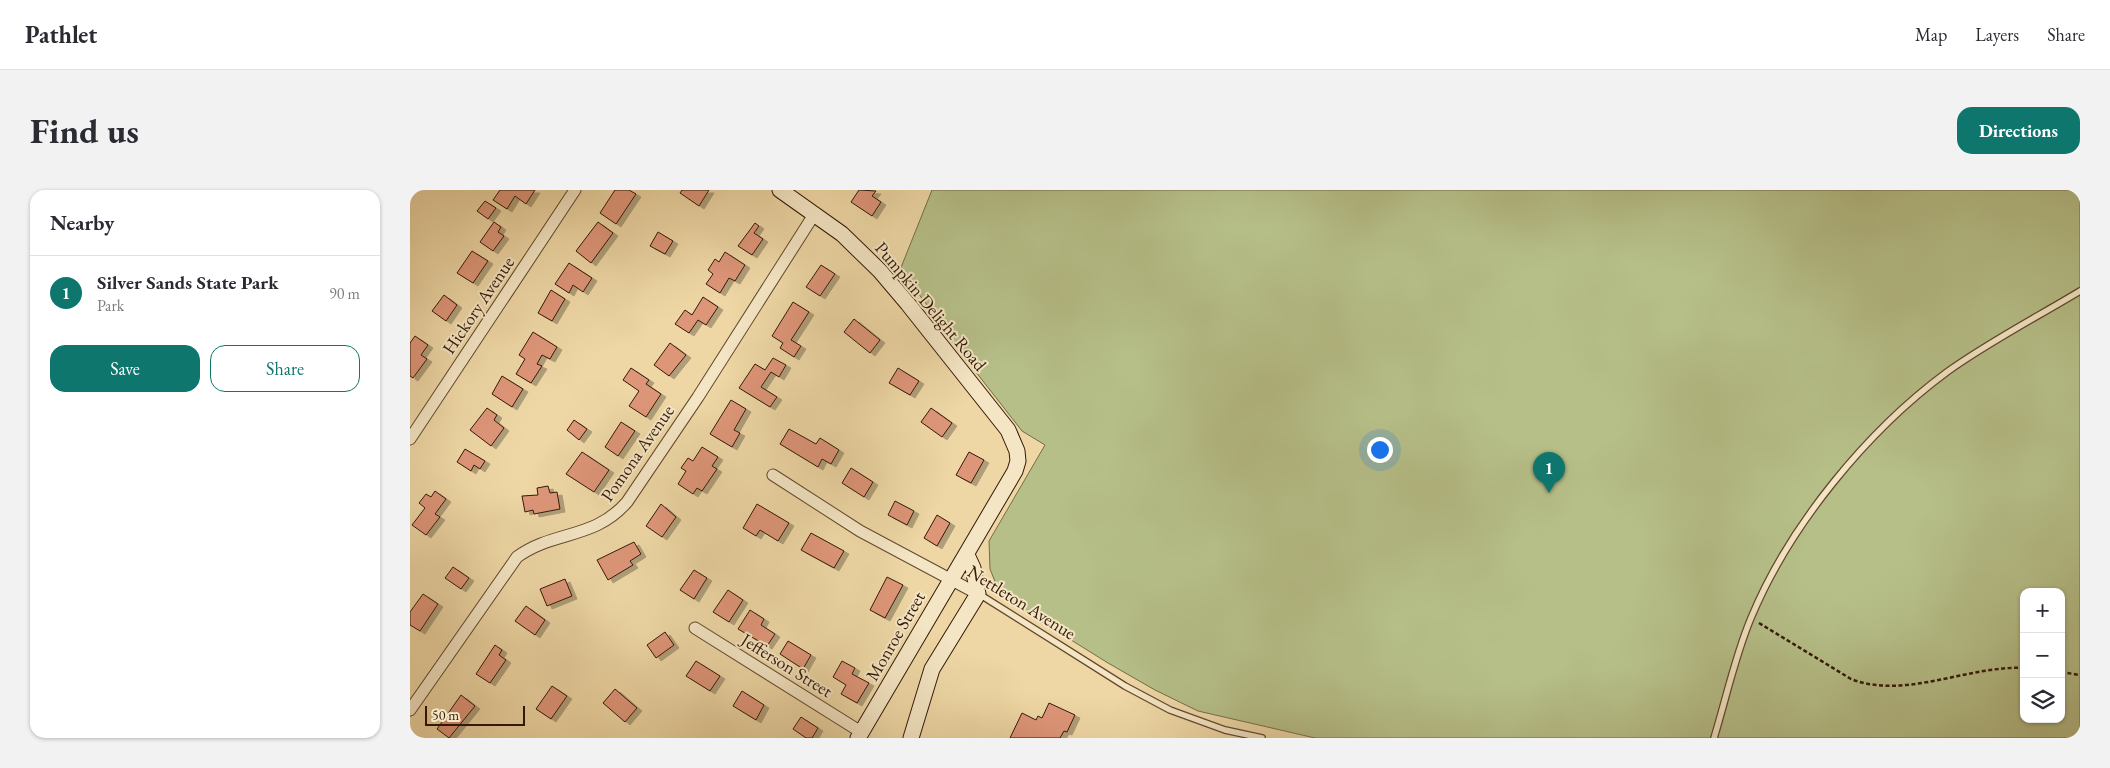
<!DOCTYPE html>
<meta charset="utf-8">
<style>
body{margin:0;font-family:"EB Garamond",serif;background:#f2f2f3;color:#2b2b33}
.controls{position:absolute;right:15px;bottom:15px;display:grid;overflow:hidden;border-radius:10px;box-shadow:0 1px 4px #0004}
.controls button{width:45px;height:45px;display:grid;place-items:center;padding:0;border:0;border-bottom:1px solid #e1e1e2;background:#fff;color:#2b2b33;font:25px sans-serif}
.scale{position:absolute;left:15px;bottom:12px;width:100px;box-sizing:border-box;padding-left:5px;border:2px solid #341907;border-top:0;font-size:14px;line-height:18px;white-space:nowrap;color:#341907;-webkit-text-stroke:4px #f4e5c4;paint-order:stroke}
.you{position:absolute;left:969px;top:259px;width:18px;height:18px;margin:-12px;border:4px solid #fff;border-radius:50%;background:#1a73e8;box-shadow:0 0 0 8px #1a73e833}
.badge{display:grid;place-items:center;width:32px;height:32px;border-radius:50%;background:#0f766e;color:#fff;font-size:16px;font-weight:700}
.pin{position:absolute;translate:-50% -41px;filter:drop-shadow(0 1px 2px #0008)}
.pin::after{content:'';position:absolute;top:26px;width:18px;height:15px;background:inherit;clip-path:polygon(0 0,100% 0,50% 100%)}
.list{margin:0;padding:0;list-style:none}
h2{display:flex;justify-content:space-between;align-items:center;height:65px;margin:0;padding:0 20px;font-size:21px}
h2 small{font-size:16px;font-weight:400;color:#7c7c81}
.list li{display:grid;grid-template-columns:32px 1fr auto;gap:15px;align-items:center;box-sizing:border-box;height:75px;padding:0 20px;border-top:1px solid #e1e1e2}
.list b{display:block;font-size:19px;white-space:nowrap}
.list p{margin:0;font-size:16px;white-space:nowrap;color:#7c7c81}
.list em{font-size:16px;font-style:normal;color:#7c7c81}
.actions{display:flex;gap:10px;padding:15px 20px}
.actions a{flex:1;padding:11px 0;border:1px solid #0f766e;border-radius:15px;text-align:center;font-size:18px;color:#0f766e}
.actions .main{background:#0f766e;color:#fff}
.icon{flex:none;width:28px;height:28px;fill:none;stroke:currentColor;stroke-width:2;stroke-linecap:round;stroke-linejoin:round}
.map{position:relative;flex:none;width:1670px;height:548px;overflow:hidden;border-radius:15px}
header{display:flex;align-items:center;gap:30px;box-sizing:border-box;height:70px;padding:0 25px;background:#fff;border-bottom:1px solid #e1e1e2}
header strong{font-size:24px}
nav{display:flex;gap:28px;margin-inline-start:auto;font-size:18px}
.intro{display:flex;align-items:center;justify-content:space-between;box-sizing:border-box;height:120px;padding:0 30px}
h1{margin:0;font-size:35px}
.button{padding:12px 22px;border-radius:15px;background:#0f766e;color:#fff;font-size:18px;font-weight:700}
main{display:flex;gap:30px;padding:0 30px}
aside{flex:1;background:#fff;border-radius:15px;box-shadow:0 1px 4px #0004}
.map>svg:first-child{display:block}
</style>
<header>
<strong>Pathlet</strong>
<nav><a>Map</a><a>Layers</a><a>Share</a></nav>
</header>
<div class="intro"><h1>Find us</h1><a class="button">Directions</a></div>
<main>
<aside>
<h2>Nearby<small></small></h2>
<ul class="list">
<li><span class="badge">1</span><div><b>Silver Sands State Park</b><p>Park</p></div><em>90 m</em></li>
</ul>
<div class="actions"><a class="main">Save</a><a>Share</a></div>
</aside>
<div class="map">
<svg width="1670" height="548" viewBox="0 0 1670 548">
<defs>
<filter id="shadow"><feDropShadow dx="5" dy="3" stdDeviation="0" flood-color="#0004"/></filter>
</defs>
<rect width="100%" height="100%" fill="#eed7a5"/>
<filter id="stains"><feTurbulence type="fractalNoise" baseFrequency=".004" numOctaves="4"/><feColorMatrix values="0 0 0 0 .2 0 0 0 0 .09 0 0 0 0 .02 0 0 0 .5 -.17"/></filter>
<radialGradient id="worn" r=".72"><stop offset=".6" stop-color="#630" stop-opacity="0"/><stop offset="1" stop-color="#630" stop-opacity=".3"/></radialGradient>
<path fill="#b6bf88" stroke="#756c48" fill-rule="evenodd" d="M522,0h1148v548h-765l-117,-27 -43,-21 -47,-27 -93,-58 -10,-9 -9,-12 -6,-15 -1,-28 56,-96 -23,-14 -93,-119 2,-2 -31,-40zM1614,402h37v127h-37z"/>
<path fill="#de9679" stroke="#341907" filter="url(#shadow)" d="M90,0h35l-9,14 -11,-8 -8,13 -14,-9z
M205,0h14l7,4 -20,30 -16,-11z
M272,0h27l-10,16 -19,-13z
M449,0l17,1 -4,5 9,6 -9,14 -21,-14z
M75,11l11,7 -8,11 -11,-8z
M84,32l7,5 -3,5 6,4 -11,15 -13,-9z
M188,32l15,11 -22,30 -15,-12z
M345,33l4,3 -5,7 9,6 -11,16 -14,-9z
M248,42l15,9 -8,13 -15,-8z
M62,61l16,10 -15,22 -16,-10z
M315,62l20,13 -10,16 -6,-3 -9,15 -14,-9 7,-10 -5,-4 7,-11 4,3z
M159,73l23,15 -9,14 -10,-7 -4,8 -14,-9z
M411,75l14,9 -15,22 -14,-9z
M141,100l14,9 -13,22 -14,-8z
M34,105l13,10 -11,16 -14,-10z
M293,107l15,10 -12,18 -8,-5 -9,13 -14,-9 10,-14 7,5z
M383,112l16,10 -18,28 10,6 -7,11 -14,-9 3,-5 -11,-7z
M444,129l26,21 -10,13 -26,-21z
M123,142l24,15 -7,12 -8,-4 -5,9 5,2 -11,17 -15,-9 9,-15 -6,-4z
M5,146l13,9 -7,10 6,4 -14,19 -3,-2v-33z
M260,153l16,12 -17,21 -15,-11z
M363,168l13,7 -7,12 -8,-5 -10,15 16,10 -7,10 -31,-19 16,-24 10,6z
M221,178l18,12 -3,4 15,10 -15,23 -17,-11 10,-15 -16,-11z
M488,178l21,13 -9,14 -21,-12z
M92,186l21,13 -11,18 -20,-13z
M321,210l15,9 -12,21 6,3 -8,14 -22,-13z
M77,218l10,7 -3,5 10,8 -13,18 -21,-16z
M521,218l21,15 -10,14 -21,-15z
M164,230l13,9 -8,11 -12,-10z
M211,232l14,9 -17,25 -13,-9z
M379,239l27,15 4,-6 19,12 -8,14 -9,-5 -4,8 -38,-23z
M292,257l16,10 -6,9 5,3 -15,22 -5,-3 -4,6 -15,-10 8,-13 -5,-3 7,-10 5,3z
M55,259l20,12 -5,8 -6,-4 -3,6 -14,-9z
M172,262l27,18 -15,22 -28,-18z
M559,262l15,8 -13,23 -15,-8z
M441,278l22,14 -9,15 -22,-14z
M138,296l2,7 7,-1 3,17 -26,5 -1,-4 -8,2 -3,-16 16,-1 -1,-7z
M25,301l11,8 -11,15 5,3 -14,18 -14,-10 13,-17 -6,-5 7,-9 5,3z
M485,311l19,10 -7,14 -19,-10z
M251,314l15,13 -14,20 -16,-11z
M347,314l32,19 -11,18 -18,-11 -4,6 -13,-8z
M527,325l13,8 -13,23 -13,-8z
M401,343l33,18 -10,17 -33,-18z
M224,352l7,12 -11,7 3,4 -25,15 -11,-20z
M43,377l16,11 -8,11 -16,-11z
M284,380l13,8 -13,21 -14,-9z
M477,387l16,8 -18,33 -15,-8z
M155,389l7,17 -25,10 -7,-17z
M318,400l15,10 -14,22 -16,-10z
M13,404l15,10 -18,27 -10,-6v-13z
M116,416l19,14 -10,15 -20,-14z
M340,420l14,9 -3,6 14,9 -8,12 -29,-17z
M255,442l9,13 -18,13 -9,-13z
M378,451l23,14 -8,14 -23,-15z
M85,455l7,5 -3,5 7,5 -16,23 -14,-9z
M286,471l24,15 -10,15 -24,-15z
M432,471l13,7 -3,6 17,9 -12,20 -16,-9 5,-9 -13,-8z
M142,496l15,10 -16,23 -15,-10z
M205,499l22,19 -12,14 -22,-19z
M332,501l22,14 -8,15 -23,-14z
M51,505l14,11 -26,32 -12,-9z
M639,513l26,12 -8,17 -3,-1 -4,7h-50l12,-25 14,7 2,-4 4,2z
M391,527l17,11 -6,10h-6l-13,-9z"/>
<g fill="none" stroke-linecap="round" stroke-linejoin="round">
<g stroke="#62482e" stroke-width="8">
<path id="lane" d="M569,404l146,92 45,24 55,20 37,8
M1304,548c12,-39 21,-82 37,-120 38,-92 116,-187 196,-246 40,-29 90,-55 133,-81"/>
</g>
<g stroke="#62482e" stroke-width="13">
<path id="street" d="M0,249l165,-249
M363,285l87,56 118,63
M285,438l166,104
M0,520l107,-153c37,-27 77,-17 110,-55l71,-105 117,-184"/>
</g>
<g stroke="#341907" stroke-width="17">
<path id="secondary" d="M370,0l62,44 38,37 28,33 100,126 9,21 1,10 -3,10 -157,267
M501,548l21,-69 46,-75 -5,-26 -6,-13"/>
</g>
<path stroke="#341907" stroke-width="2.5" stroke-dasharray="4 2.5" stroke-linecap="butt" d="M1349,433l92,56c54,21 118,-14 173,-11
M1651,482l19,3"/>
<use href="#lane" stroke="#f4e5c4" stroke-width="5.5"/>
<use href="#street" stroke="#f4e5c4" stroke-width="11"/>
<use href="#secondary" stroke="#f4e5c4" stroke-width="15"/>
</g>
<g text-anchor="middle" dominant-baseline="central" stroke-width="4" stroke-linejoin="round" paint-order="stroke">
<g font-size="18" fill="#341907" stroke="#f4e5c4">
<text transform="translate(68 115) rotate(-56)">Hickory Avenue</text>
<text transform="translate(521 116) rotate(50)">Pumpkin Delight Road</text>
<text transform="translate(227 263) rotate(-55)">Pomona Avenue</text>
<text transform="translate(612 412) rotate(32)">Nettleton Avenue</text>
<text transform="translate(485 446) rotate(-60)">Monroe Street</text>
<text transform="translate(377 475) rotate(32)">Jefferson Street</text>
</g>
</g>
<rect width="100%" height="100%" filter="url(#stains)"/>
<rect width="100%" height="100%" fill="url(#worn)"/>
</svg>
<div class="controls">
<button>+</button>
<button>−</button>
<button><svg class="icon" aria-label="layers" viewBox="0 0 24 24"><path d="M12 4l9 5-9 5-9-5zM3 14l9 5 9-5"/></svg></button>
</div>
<div class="scale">50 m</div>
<div class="you"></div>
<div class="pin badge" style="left:1139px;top:303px">1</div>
</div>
</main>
